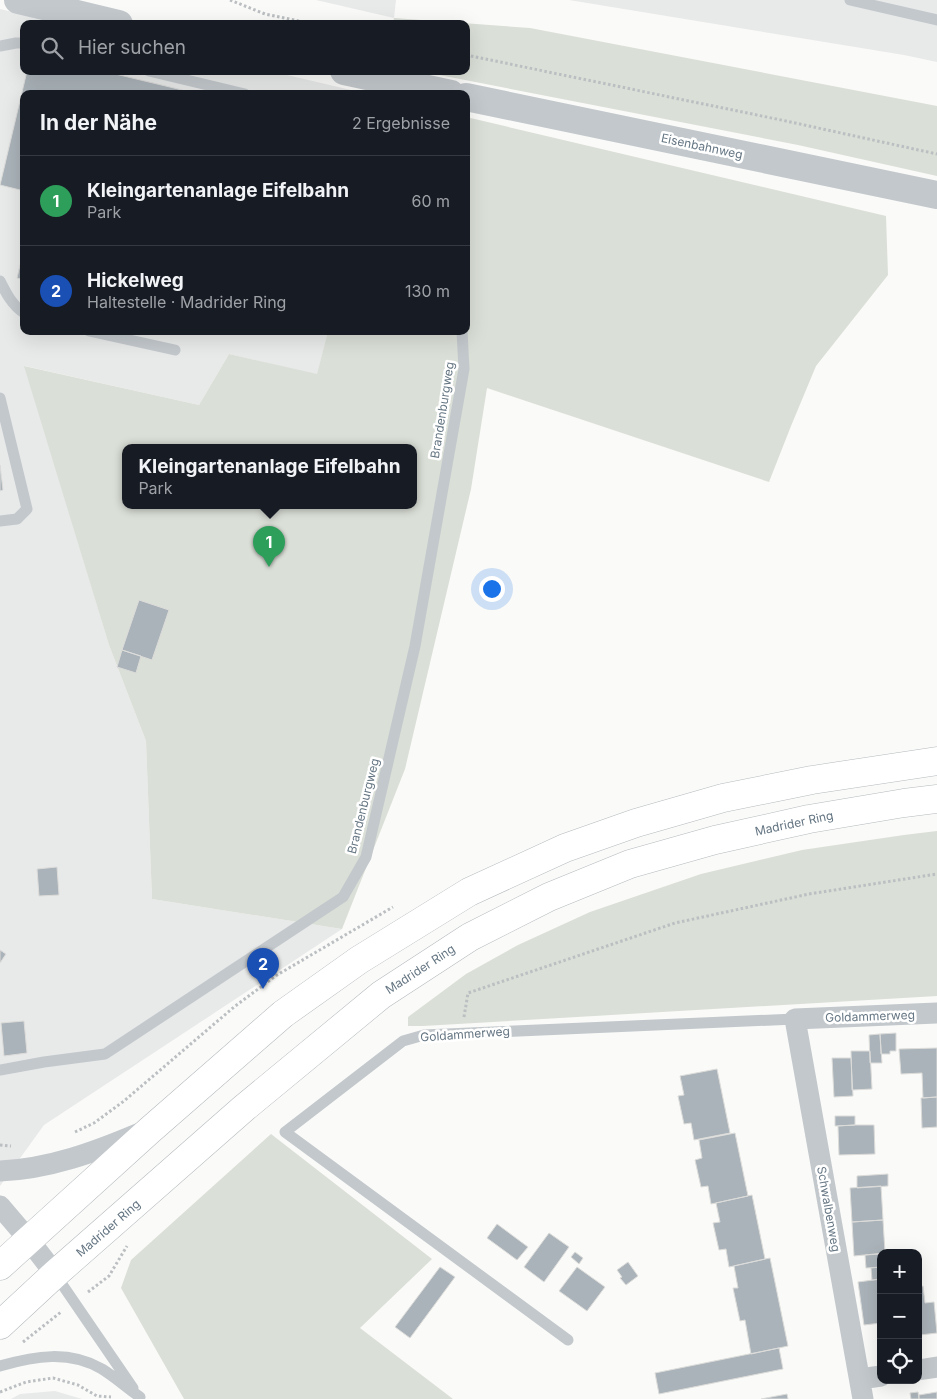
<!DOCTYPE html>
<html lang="de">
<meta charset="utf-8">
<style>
body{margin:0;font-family:Inter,sans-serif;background:#20242c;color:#f1f3f6}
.controls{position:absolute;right:15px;bottom:15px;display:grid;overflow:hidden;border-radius:10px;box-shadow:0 5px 20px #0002}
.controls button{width:45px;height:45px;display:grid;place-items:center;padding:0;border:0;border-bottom:1px solid #363941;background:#171b24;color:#f1f3f6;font:25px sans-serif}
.you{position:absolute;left:491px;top:588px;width:18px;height:18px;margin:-12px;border:4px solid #fff;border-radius:50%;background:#1a73e8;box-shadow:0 0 0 8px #1a73e833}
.badge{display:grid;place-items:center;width:32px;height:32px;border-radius:50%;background:#0b8043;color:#fff;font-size:16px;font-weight:700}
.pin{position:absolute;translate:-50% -41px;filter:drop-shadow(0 1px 2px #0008)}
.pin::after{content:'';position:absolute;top:26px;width:18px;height:15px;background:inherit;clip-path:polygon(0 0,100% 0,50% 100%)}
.popup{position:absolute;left:122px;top:444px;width:295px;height:65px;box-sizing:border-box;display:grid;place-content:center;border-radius:10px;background:#171b24;filter:drop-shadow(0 1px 4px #0005);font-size:16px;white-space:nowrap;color:#9ea1a6}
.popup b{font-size:19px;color:#f1f3f6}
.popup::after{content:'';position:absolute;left:50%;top:100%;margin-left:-10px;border:10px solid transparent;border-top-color:#171b24}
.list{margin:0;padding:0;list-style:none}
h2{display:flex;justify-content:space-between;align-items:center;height:65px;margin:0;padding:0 20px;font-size:21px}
h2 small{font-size:16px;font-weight:400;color:#9ea1a6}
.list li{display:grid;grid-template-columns:32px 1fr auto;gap:15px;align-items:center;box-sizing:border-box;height:90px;padding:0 20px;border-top:1px solid #363941}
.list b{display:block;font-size:19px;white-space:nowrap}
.list p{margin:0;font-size:16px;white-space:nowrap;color:#9ea1a6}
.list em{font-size:16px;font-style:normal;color:#9ea1a6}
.icon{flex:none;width:28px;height:28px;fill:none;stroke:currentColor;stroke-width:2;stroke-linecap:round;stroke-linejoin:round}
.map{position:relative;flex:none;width:937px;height:1399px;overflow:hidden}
.search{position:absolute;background:#171b24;box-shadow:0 5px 20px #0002;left:20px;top:20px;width:450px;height:55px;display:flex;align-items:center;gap:12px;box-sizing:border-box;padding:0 18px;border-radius:10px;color:#9ea1a6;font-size:19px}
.panel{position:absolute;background:#171b24;box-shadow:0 5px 20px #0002;left:20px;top:90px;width:450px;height:245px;border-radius:10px}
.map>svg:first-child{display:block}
</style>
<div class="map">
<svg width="937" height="1399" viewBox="0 0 937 1399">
<rect width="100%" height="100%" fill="#fafaf8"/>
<path fill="#e8e9e9" d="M316,0h80l-2,18z
M569,0h368v62l-33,-7z
M0,9l64,15h-40v47h246l98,23h-344v237h304l-11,44 -88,-21 -30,51 -174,-39 84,279 37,96 6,158 190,30 -298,196 -44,61z
M55,1391l27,8h-71l9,-5z"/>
<path fill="#dadfd7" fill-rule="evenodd" d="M394,18l136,10 407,78v70l-139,-31 -379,-74h47v-47h-73z
M466,117l420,99 2,59 -72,91 -25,60 -22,56 -282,-94 -16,101 -66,280 -63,160 -190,-30 -6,-158 -37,-96 -85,-279 175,39 30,-51 88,20 11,-43h138zM125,448h288v58h-288z
M937,831v165l-514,30h-15v-9l58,-43 52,-29 72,-33 111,-38 101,-24 102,-15z
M271,1134l161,125 -72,69 93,71h-269l-63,-111 10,-28z"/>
<path fill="#aab3b9" stroke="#dcdcda" d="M27,71h76l96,23h-175v97l-24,-6z
M24,248v32l-7,-2z
M0,465l3,25 -3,1z
M139,600l30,10 -17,50 -30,-10z
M122,650l19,6 -5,17 -19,-6z
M57,867l2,28 -20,1 -2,-27z
M0,950l6,4 -6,9z
M24,1021l3,32 -23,3 -3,-33z
M896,1033v18h-6v3h-9l-1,-20z
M880,1034l2,29h-12l-1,-28z
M937,1048v49l-14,1 -1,-25 -21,1 -2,-25z
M851,1051h19l2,38 -20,1z
M832,1058h19l2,38 -19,1z
M717,1069l13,64 -36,7 -3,-17 -7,1 -6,-28 6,-1 -4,-19z
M937,1097v30l-15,1 -1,-30z
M835,1116h20v9l-20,1z
M855,1125h19l1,29 -36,1 -1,-29z
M735,1133l13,63 -37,8 -3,-18 -7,1 -6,-27 7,-2 -3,-18z
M888,1174v12l-31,2v-12z
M881,1186l2,34 -31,2 -2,-34z
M752,1195l13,64 -36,8 -3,-18 -7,1 -6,-27 7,-1 -4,-19z
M883,1220l2,33 -31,3 -2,-34z
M497,1224l31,23 -11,13 -30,-22z
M549,1233l20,14 -25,35 -20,-15z
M575,1252l8,6 -4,6 -8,-7z
M881,1254v13l-15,1 -1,-13z
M770,1258l18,88 -37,8 -6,-34 -5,1 -7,-33h5l-4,-22z
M628,1262l10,14 -12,9 -6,-7 2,-1 -5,-7z
M440,1267l15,10 -45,61 -15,-11z
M577,1267l28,20 -18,24 -28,-20z
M881,1267v12l-9,1 -1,-12z
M881,1279v44l-17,2 -6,-43z
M923,1286l2,17 9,-1 3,31 -17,2 -2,-13v-35z
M779,1348l4,21 -124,25 -4,-21z
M918,1392l1,7h-8l-1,-6z
M937,1392v7h-18v-4z
M787,1394l1,5h-27z"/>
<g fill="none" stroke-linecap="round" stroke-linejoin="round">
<g stroke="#b5babe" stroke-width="29">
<path id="primary" d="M0,1266l150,-136 133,-116 76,-54 110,-68 96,-44 71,-25 87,-25 89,-18 125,-19
M0,1325l55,-51 189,-166 137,-113 89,-58 79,-40 81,-33 85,-24 94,-21 95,-16 33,-4"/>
</g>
<path stroke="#bbbfc2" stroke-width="3" stroke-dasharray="2.5 2.5" stroke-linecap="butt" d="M230,0l35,14 48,10
M466,55l320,66 151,33
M464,1017l4,-24 207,-70 134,-29 128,-20
M75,1132l19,-9 30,-22 110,-94 43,-32 116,-68
M0,1145l11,1
M88,1292l21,-16 18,-30
M23,1342l38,-30
M0,1392l26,-10 27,-4 25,7 19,11 14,1"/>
<path stroke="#c3c8cc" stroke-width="11" d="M850,0l87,20
M0,46l16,-3h8
M149,71l96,23
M0,281c6,12 12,24 24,32
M89,331l86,19
M0,398l27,111 -10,10 -17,2
M0,1070l44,-8 61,-8 238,-157 23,-40 49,-211 49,-277 -2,-38
M55,1274l78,114
M568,1340l-283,-208 118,-91 21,-6 371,-16
M0,1366c35,-10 69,-16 102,3 13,8 25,19 38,28"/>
<path stroke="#c3c8cc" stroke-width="21" d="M0,1171c49,-2 95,-19 140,-38
M0,1206l29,34 26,34
M918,1370l19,-3
M860,1379l21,-3
M863,1399l-68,-380 142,-6"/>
<path stroke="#c3c8cc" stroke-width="28" d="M18,0l101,24
M344,71l107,23
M466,97l471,98"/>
<use href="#primary" stroke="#fff" stroke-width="28"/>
</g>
<g text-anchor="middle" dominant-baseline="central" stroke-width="5" stroke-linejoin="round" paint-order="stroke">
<g font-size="12" fill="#657683" stroke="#fff">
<text transform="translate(702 146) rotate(12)">Eisenbahnweg</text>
<text transform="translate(442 410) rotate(-81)">Brandenburgweg</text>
<text transform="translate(363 806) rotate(-76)">Brandenburgweg</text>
<text transform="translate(794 823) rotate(-12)">Madrider Ring</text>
<text transform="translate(420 969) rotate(-33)">Madrider Ring</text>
<text transform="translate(870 1016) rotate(-2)">Goldammerweg</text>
<text transform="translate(465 1034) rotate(-4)">Goldammerweg</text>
<text transform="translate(829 1209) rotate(80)">Schwalbenweg</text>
<text transform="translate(108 1228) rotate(-41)">Madrider Ring</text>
</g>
</g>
</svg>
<div class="controls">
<button>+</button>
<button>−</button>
<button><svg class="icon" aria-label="locate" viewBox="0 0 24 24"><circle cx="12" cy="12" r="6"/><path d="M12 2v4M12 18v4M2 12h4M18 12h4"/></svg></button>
</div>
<div class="you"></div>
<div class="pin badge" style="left:269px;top:567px;background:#2e9e5b">1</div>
<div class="popup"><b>Kleingartenanlage Eifelbahn</b>Park</div>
<div class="pin badge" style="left:263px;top:989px;background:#1a4fb4">2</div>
<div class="search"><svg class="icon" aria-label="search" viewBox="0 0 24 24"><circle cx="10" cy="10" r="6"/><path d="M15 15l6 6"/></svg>Hier suchen</div>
<section class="panel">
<h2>In der Nähe<small>2 Ergebnisse</small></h2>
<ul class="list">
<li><span class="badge" style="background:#2e9e5b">1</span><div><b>Kleingartenanlage Eifelbahn</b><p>Park</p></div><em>60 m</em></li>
<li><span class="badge" style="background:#1a4fb4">2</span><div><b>Hickelweg</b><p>Haltestelle · Madrider Ring</p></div><em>130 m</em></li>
</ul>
</section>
</div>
